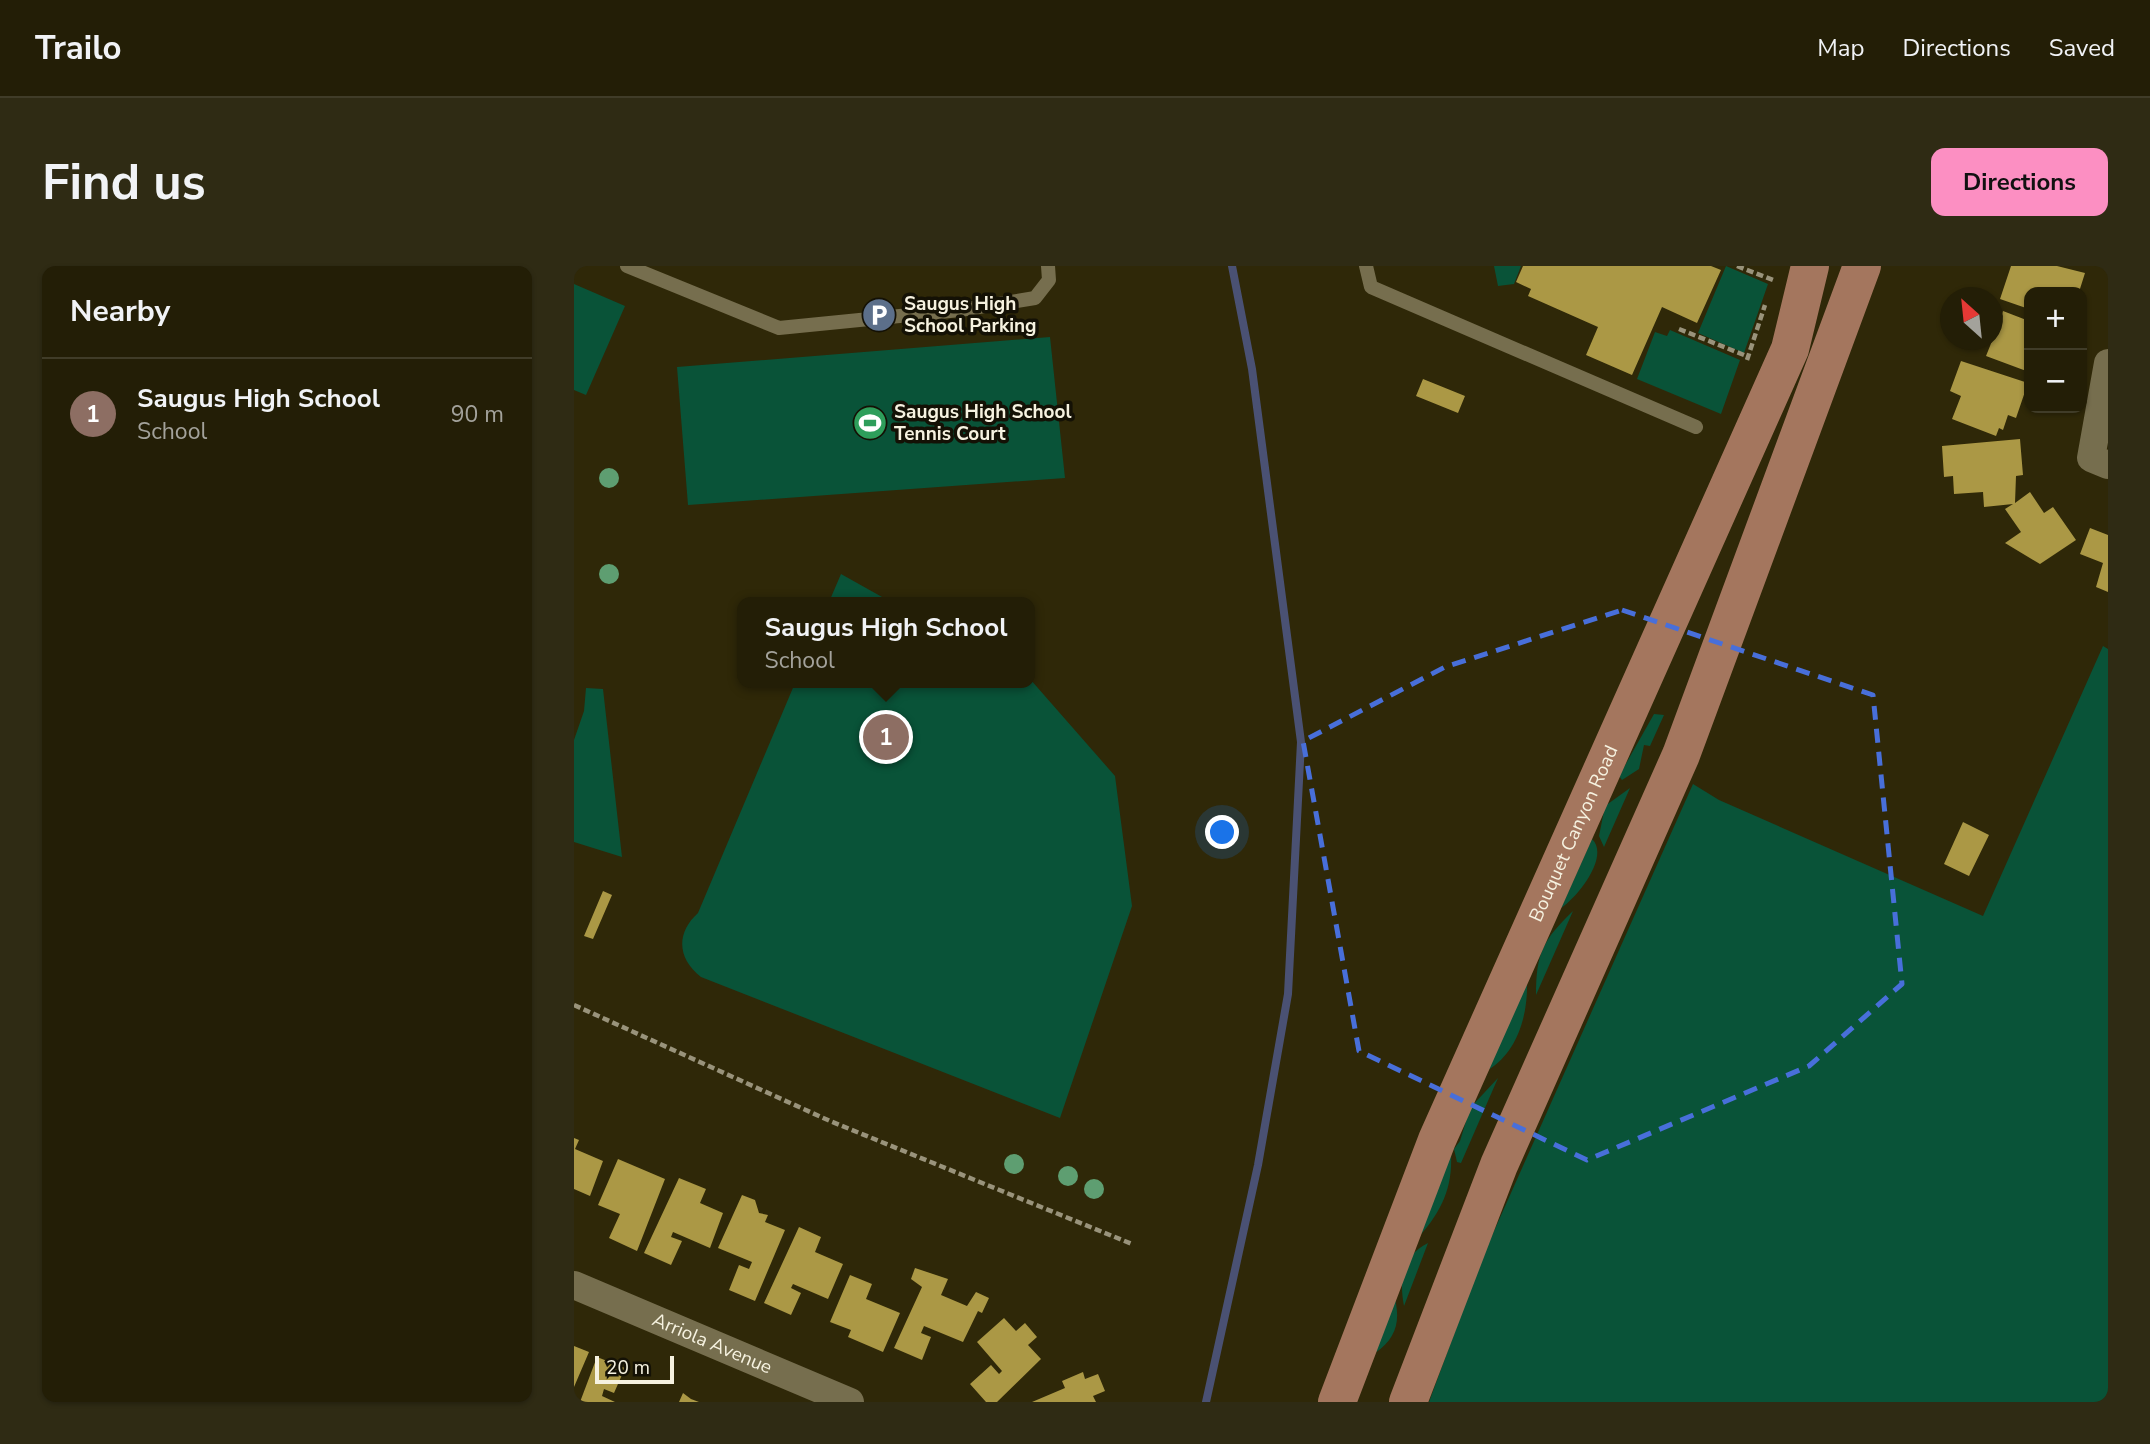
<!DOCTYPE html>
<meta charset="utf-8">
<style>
body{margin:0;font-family:"Nunito Sans",sans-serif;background:#2f2b14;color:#f1f3f6}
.controls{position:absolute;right:21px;top:21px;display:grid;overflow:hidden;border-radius:14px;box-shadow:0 2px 5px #0004}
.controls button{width:63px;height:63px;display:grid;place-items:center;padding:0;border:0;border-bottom:2px solid #403c28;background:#231e06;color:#f1f3f6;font:35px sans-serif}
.compass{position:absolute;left:1366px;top:21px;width:63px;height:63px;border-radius:50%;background:#231e06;box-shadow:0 2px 5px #0004;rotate:333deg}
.scale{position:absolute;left:21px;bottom:18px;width:79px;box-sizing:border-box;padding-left:7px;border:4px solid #f6f2e0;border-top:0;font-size:19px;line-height:24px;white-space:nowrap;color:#f6f2e0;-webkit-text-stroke:5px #141105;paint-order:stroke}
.you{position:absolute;left:649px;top:567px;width:24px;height:24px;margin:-18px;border:5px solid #fff;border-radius:50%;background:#1a73e8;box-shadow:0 0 0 10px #1a73e833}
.badge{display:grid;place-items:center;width:46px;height:46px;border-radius:50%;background:#fc8fc2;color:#fff;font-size:23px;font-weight:700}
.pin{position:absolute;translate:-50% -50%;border:4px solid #fff;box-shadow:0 2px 7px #0006}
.popup{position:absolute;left:163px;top:331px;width:298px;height:91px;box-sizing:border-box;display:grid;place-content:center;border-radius:14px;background:#231e06;filter:drop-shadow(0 2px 5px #0005);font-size:23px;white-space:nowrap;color:#a3a29b}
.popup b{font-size:26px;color:#f1f3f6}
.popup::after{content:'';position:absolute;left:50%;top:100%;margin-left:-14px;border:14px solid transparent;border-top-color:#231e06}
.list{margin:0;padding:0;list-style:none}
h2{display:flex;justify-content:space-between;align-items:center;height:91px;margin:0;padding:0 28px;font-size:30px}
h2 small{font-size:23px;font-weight:400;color:#a3a29b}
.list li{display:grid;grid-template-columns:46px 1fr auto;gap:21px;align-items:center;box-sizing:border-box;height:112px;padding:0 28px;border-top:2px solid #403c28}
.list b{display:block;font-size:26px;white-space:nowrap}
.list p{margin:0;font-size:23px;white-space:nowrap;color:#a3a29b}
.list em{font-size:23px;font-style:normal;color:#a3a29b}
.map{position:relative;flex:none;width:1534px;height:1136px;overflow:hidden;border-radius:14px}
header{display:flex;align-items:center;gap:42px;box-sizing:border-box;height:98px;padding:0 35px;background:#231e06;border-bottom:2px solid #403c28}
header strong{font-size:33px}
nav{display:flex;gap:38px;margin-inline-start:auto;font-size:24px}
.intro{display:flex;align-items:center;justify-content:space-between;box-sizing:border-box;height:168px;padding:0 42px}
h1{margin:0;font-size:49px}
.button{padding:18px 32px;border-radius:14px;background:#fc8fc2;color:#111;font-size:24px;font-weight:700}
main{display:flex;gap:42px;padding:0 42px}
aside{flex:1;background:#231e06;border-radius:14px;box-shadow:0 2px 5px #0004}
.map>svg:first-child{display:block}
</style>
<header>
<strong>Trailo</strong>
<nav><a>Map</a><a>Directions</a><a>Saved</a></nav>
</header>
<div class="intro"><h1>Find us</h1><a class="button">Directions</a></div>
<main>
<aside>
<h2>Nearby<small></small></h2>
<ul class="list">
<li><span class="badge" style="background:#8d6e63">1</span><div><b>Saugus High School</b><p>School</p></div><em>90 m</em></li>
</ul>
</aside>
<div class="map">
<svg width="1534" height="1136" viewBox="0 0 1534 1136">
<rect width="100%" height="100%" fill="#2f2808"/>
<path fill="#095338" d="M920,0h27l-7,18 -16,2z
M1152,0l42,18 -24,69 -46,-20z
M0,18l51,22 -39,89 -12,-5z
M1096,64l70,30 -19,54 -84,-35 18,-47 12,4z
M476,71l15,141 -377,27 -11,-138z
M267,308l50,28h-62z
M1529,380l5,3v753h-679l53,-144 211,-474 26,16 264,116z
M456,413l85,97 17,130 -72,212 -359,-141c-24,-19 -25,-44 -3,-64l97,-230h235z
M12,422l17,1 19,168 -48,-15v-102l10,-29z
M1080,448l10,1 -14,31 -6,-1 -5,24 -17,11 -3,-4z
M1056,522l-26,59 -5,-11 6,-30z
M1018,573c18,17 -14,58 -31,69z
M999,645l-37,84c0,-42 7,-55 37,-84z
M953,716c1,32 -9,70 -39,88z
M924,812l-37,85 -4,-1 -3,-13 6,-8 10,-33z
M877,887c2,37 -11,61 -35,87z
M854,977l-24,63c-5,-26 -2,-50 24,-63z
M820,1029c7,25 3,43 -19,58z"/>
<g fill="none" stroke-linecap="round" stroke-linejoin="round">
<path stroke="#4a5173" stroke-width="8" d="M632,1136l52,-237 30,-171 13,-252 -49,-373 -20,-103"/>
</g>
<path fill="#ab9845" d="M949,0h188l10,4 -24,53 -35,-16 -30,68 -46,-20 12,-28 -70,-31 3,-7 -15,-7z
M1437,0h46l28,7 -6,19h-50v23l-5,-2 2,-5 -26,-9z
M1429,45l26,10v51l-43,-16 10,-25 -3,-2v-8l3,-9 6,2z
M1387,95l67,22 -12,35 -8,-3 -5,15 -4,-2 -3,8 -44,-17 9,-23 -11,-5z
M849,113l42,17 -7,17 -42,-17z
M1446,173l3,36 -7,1 -1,27 15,-11 14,21 9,-6 23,33 -36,24 -35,-21 16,-11 -16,-23 8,-5 -29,3 -1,-15 -29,2 -1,-18 -9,1 -2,-31z
M1516,262l18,7v57l-12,-5 7,-24 -23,-9z
M1389,556l26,13 -20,41 -25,-12z
M29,625l9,4 -19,44 -9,-3z
M0,872l5,2 -4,9 28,12 -13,35 -16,-7z
M44,893l47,20 -28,72 -28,-13 11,-24 -22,-9z
M105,912l27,11 -6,14 23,10 -13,35 -37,-16 -2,5 11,4 -11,24 -27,-12z
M168,929l13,5 4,13 9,2 -3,7 20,8 -30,71 -26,-11 10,-25 10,4 3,-7 -34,-14z
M225,961l22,10 -6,15 28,12 -15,35 -35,-15 -2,4 10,5 -10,22 -27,-12z
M341,1002l33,11 -7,16 26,11 9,-14 13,6 -7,15 -4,-2 -15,31 -39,-16 -3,7 10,4 -9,23 -28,-12 28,-61 -11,-8z
M276,1009l22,9 -6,15 34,14 -17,39 -35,-15 3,-7 -21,-8z
M430,1052l12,13 9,-8 12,14 -9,8 13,14 -44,43h-11l-16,-18 21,-19 8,9 3,-3 -25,-29z
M0,1080l15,6 -15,35z
M23,1091l28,11 -11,25 -10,-4 -2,7 13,6h-35z
M509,1106l2,7 13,-5 7,17 -12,5 3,6h-64l33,-14 -3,-7z
M109,1127l8,6 8,3h-20z"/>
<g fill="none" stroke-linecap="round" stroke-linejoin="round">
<path stroke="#99937b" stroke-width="4.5" stroke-dasharray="7 3.5" stroke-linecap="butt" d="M1163,0l36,14
M1105,63l70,28
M1173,94l18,-55
M0,739l256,116 302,123"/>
<path stroke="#766e4e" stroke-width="14" d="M53,0l152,62 181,-18 75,-12 14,-18 -1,-14
M792,0l5,21 325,140"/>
<g stroke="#766e4e" stroke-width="28">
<path d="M1534,97l-17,95 17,7"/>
<path id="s1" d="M0,1019l276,117"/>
</g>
<g stroke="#a4765e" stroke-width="38">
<path id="s2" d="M763,1136l100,-262 353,-791 20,-83"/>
<path d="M834,1136l91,-237 182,-410 181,-489"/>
</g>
</g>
<g fill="#5e9e71">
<circle cx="35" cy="212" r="10"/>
<circle cx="35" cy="308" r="10"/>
<circle cx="440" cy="898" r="10"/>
<circle cx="494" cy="910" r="10"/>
<circle cx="520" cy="923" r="10"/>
</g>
<path fill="none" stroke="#486fda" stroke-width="5" stroke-dasharray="14 9" stroke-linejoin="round" d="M1048,344l251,85 29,289 -93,82 -222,94 -228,-109 -56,-310 142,-74z"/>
<defs>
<g id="parking-disc" transform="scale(1.75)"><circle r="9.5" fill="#5c6f8a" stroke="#141105"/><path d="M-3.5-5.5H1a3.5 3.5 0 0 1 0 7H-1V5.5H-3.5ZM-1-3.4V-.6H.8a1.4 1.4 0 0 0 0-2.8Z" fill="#fff"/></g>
<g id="stadium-disc" transform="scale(1.75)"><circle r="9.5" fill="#2e9e5b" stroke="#141105"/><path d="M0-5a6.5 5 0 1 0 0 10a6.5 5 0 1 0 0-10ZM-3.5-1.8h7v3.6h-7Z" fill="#fff"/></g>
</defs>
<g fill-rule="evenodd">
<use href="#parking-disc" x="305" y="49"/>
<use href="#stadium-disc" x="296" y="157"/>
</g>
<g text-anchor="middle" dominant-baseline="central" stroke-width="7" stroke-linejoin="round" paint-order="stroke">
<g font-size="19" font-weight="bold" fill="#f6f2e0" stroke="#141105" text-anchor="start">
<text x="330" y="38">Saugus High<tspan x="330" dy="22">School Parking</tspan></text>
<text x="320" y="146">Saugus High School<tspan x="320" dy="22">Tennis Court</tspan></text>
</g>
<g font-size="19" fill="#f6f2e0" stroke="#141105">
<text stroke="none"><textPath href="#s2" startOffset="616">Bouquet Canyon Road</textPath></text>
<text stroke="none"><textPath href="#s1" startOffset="150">Arriola Avenue</textPath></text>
</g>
</g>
</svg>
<div class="controls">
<button>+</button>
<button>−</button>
</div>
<svg class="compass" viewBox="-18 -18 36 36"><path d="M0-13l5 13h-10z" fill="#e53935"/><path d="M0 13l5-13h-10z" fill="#a3a29b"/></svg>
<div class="scale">20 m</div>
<div class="you"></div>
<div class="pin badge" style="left:312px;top:471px;background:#8d6e63">1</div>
<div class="popup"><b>Saugus High School</b>School</div>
</div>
</main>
